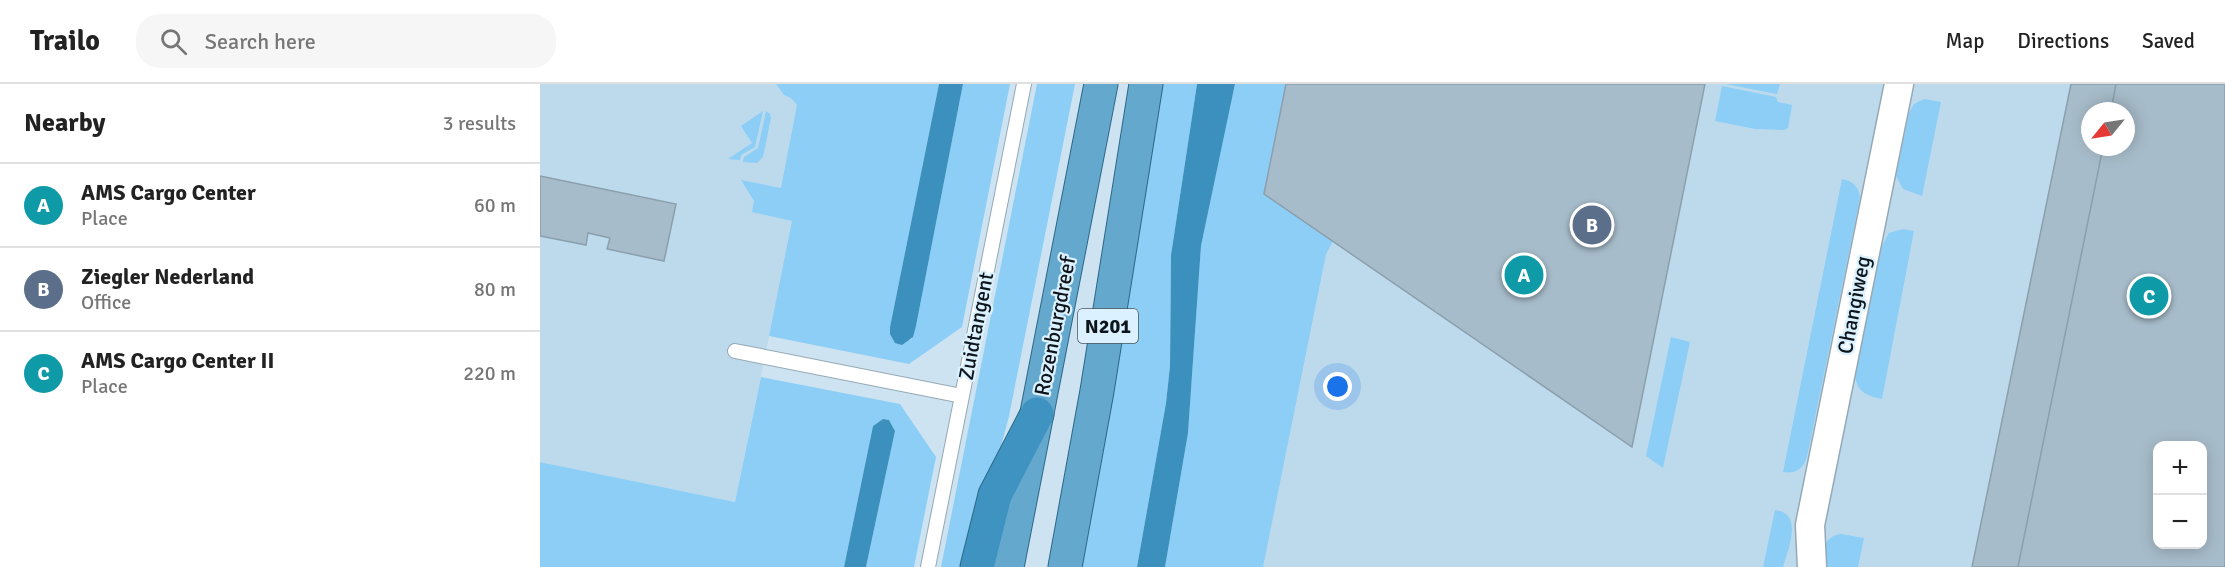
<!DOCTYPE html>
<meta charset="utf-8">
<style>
body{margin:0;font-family:Signika,sans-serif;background:#f6f6f6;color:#222}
.controls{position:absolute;right:18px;bottom:18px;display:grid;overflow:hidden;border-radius:12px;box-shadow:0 3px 15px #0003}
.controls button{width:54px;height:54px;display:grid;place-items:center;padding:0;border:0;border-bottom:2px solid #e0e0e0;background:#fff;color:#222;font:30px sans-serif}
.compass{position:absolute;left:1541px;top:18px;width:54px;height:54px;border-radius:50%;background:#fff;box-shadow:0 3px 15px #0003;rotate:240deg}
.you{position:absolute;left:798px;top:303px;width:21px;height:21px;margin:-15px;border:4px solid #fff;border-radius:50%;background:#1a73e8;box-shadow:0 0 0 9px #1a73e833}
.badge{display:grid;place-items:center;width:39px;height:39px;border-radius:50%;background:#b45309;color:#fff;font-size:20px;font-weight:700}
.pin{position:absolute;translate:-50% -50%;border:3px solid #fff;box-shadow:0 2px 6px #0006}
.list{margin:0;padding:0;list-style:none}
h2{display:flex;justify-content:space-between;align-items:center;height:78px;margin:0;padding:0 24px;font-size:26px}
h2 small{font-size:20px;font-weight:400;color:#767676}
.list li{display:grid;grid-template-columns:39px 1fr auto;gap:18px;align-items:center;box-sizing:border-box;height:84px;padding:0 24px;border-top:2px solid #e0e0e0}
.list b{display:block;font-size:22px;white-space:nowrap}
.list p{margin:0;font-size:20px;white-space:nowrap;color:#767676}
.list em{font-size:20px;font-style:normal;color:#767676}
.icon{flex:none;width:33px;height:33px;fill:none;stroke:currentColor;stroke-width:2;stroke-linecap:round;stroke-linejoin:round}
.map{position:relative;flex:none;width:1685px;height:483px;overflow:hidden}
header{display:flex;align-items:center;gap:36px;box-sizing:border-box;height:84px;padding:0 30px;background:#fff;border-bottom:2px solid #e0e0e0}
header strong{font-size:28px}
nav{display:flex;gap:33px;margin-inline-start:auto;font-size:21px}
.search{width:420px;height:54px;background:#f6f6f6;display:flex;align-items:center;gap:15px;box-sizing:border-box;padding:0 21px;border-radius:24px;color:#767676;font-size:22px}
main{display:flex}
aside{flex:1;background:#fff}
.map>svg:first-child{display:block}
</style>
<header>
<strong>Trailo</strong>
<div class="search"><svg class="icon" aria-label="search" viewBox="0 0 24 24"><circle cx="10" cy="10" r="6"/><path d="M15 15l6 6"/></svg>Search here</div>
<nav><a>Map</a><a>Directions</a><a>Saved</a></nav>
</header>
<main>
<aside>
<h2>Nearby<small>3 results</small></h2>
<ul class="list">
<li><span class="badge" style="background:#0f9aa8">A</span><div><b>AMS Cargo Center</b><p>Place</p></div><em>60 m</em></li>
<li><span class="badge" style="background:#5c6f8a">B</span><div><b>Ziegler Nederland</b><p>Office</p></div><em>80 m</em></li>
<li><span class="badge" style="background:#0f9aa8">C</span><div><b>AMS Cargo Center II</b><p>Place</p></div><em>220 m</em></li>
</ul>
</aside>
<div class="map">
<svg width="1685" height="483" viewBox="0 0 1685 483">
<rect width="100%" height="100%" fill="#cee3f1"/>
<path fill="#bddaed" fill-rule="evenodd" d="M0,0h281l-86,418 -195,-40z
M695,0h990v483h-1060zM1550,27h36v36h-36zM1618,362h44v98h-44z"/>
<path fill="#8ccef6" d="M236,0h163l-49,243 21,13 5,-14 47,-242h47l-48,243 -53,37 -140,-28 23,-115 -40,-9 2,-11 -13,-21 40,8 16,-83 -6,-7 -7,-3z
M497,0h38l-66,332 -40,151h-28z
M620,0h37l-26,171 -1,111 -4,37 -29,164h-59z
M695,0h51l-22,110 69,47 -7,13 -63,313h-98l23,-134 13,-187z
M1185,0h55l-3,10z
M1182,2l54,11 2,5 14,3 -4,23 -4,2 -29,-1 -40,-8z
M1384,15l17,3 -19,94 -19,-7 -7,-13 13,-63 5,-9z
M223,27l-8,36 -14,8 -1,5 -12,-1 24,-16 -11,-17z
M226,27l4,3 1,4 -8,39 -6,6 -14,-1 1,-5 14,-9z
M1302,95c11,2 17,8 18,19l-53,259c-4,12 -11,17 -24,15z
M1363,145l11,2 -32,168c-15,-3 -25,-7 -27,-23l27,-130 7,-13z
M1131,253l19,5 -27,126 -17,-12z
M221,293l139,27 36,53 -22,110h-48l29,-136 -6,-11 -6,-1 -10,7 -29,141h-304v-105l195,40z
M1235,426c29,3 13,40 8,57h-20z
M1301,450l23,4 -6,29h-37c1,-15 2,-31 20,-33z"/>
<path fill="#3c90be" d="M399,0h24l-47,242 -3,11 -11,8 -7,-2 -5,-9v-7z
M657,0h38l-34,162 -13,187 -23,134h-28l29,-164 4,-37 1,-111z
M343,335l6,1 6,11 -29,136h-22l29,-141z"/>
<path fill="#a7bcca" stroke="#8b9fac" stroke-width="1.5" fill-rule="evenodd" d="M746,0h419l-73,363 -368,-253z
M1531,0h45l-5,27h-21v36h13l-85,420h-46z
M1576,0h109v483h-207l85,-420h23v-36h-15zM1618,362h44v98h-44z
M0,92l136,28 -12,57 -57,-12 3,-11 -22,-5 -2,12 -46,-9z"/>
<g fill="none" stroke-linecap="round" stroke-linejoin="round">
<g stroke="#94a9b6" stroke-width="16">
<path id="service" d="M195,267l227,45
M388,483l96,-483"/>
</g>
<g stroke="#94a9b6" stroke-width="31">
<path id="minor" d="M1272,483l-2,-42 89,-441"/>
</g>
<g stroke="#2d6787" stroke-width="35">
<path id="trunk" d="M467,483l94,-483
M525,483l32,-176 49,-307"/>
</g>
<g stroke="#2d6787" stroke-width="35">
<path id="motorway" d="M437,483l18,-72 42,-81"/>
</g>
<use href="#service" stroke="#fff" stroke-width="14"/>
<use href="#minor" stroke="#fff" stroke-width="28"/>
<use href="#trunk" stroke="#64a8ce" stroke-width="33"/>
<use href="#motorway" stroke="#3e93c1" stroke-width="33"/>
</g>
<g text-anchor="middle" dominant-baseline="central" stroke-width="4.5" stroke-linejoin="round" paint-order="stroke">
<rect fill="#dbf1ff" stroke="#4b575f" stroke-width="1.5" x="538" y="225" width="60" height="34" rx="4.5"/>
<g font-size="20" font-weight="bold" fill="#0d151a">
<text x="568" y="242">N201</text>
</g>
<g font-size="21" fill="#0d151a" stroke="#dbf1ff">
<text transform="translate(1314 221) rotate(-79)">Changiweg</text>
<text transform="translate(436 242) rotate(-79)">Zuidtangent</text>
<text transform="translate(515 242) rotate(-79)">Rozenburgdreef</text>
</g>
</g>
</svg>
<div class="controls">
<button>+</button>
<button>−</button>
</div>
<svg class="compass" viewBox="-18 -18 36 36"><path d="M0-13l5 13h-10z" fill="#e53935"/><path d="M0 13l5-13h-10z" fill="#767676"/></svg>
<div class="you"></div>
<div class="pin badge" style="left:984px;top:191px;background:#0f9aa8">A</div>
<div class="pin badge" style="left:1052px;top:141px;background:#5c6f8a">B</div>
<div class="pin badge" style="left:1609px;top:212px;background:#0f9aa8">C</div>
</div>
</main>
